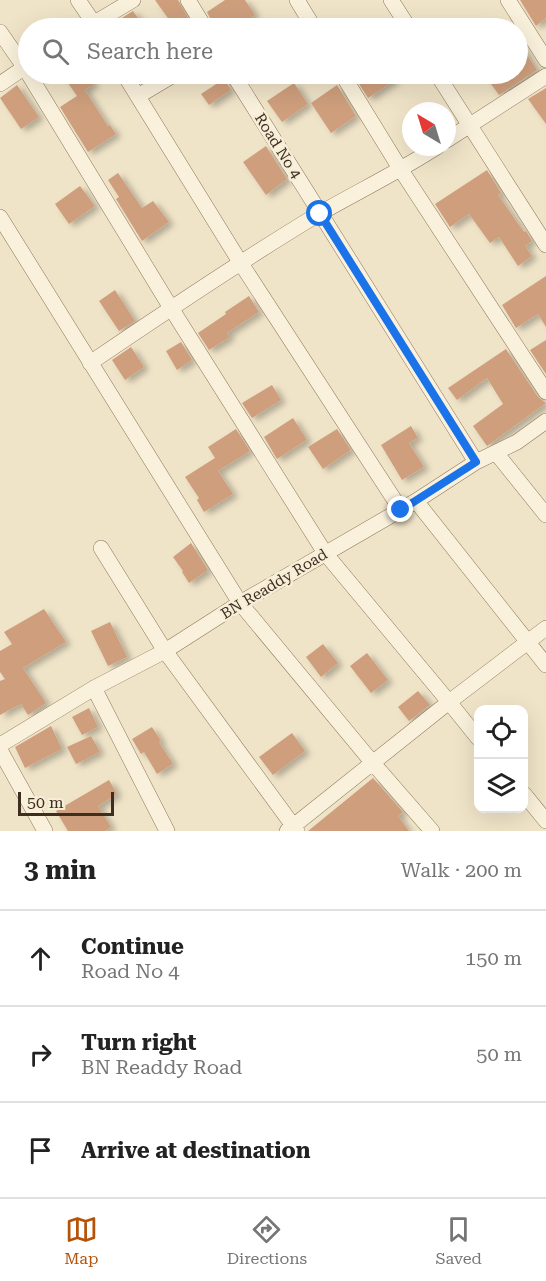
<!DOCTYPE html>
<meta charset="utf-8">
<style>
body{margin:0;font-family:"Roboto Serif",serif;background:#f6f6f6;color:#222}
.controls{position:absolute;right:18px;bottom:18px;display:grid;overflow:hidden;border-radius:12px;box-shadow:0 6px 24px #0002}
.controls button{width:54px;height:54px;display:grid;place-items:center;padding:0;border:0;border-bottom:2px solid #e0e0e0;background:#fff;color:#222;font:30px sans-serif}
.compass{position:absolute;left:402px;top:102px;width:54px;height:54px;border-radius:50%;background:#fff;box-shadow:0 6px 24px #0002;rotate:322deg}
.scale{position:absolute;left:18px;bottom:15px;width:96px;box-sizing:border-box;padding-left:6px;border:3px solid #3d2e20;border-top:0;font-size:16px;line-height:21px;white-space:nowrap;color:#3d2e20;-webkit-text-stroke:4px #f7eed8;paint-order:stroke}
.stop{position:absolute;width:18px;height:18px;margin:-14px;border:4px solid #1a73e8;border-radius:50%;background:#fff}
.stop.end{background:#1a73e8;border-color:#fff;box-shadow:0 2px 6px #0008}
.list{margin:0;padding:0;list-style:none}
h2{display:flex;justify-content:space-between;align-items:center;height:78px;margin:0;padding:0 24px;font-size:26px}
h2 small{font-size:20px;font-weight:400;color:#767676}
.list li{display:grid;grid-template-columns:39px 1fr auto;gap:18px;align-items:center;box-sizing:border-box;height:96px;padding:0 24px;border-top:2px solid #e0e0e0}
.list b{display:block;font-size:22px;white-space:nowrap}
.list p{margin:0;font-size:20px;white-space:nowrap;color:#767676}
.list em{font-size:20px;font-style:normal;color:#767676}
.icon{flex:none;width:33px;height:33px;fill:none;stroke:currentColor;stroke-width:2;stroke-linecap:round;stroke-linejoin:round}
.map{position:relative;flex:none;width:546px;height:831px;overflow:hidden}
.search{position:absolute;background:#fff;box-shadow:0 6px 24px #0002;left:18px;right:18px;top:18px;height:66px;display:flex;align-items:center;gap:15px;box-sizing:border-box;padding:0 21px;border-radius:33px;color:#767676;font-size:22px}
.sheet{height:366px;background:#fff}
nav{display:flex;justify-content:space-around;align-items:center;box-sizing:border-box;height:84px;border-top:2px solid #e0e0e0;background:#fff;font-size:16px;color:#767676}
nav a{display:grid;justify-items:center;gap:3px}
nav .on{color:#b45309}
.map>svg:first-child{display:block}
</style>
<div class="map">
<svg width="546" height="831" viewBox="0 0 546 831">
<defs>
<filter id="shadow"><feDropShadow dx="5" dy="3" stdDeviation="3" flood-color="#0004"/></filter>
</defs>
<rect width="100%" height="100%" fill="#f0e4c8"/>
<path fill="#cf9f7d" filter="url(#shadow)" d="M155,0h23l16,28h-19z
M225,0h20l10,15 -21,13h-19l-8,-16z
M520,0h26v18l-10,8z
M133,11l12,17h-28l-3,-5z
M518,41l19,29 -38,25 -15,-21h34z
M62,74h25l7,10 -9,6 23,36 2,-1 6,9 -28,18 -28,-45 17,-11z
M358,74h33l4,6 -27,18 -14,-22z
M224,79l7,11 -22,15 -8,-11z
M294,83l14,21 -26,18 -15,-21z
M17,85l22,32 -18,12 -21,-31z
M337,85l19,31 -25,17 -20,-30z
M546,88v36l-18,-25z
M266,146l21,33 -21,16 -23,-33z
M487,170l14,23 -3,2 26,37 2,-1 6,10 -7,5 7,10 -14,10 -19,-29 -9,6 -21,-29 -19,13 -15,-23z
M118,173l24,35 11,-7 16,21 -27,19 -26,-42 3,-2 -11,-17z
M80,186l15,20 -26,18 -14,-20z
M546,276v51l-8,-13 -22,14 -14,-23z
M115,290l20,31 -16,10 -20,-30z
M249,296l10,16 -32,21 3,4 -21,13 -11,-17 28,-19 -1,-2z
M546,340v34l-16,-24z
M181,342l11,18 -15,10 -11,-19z
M131,347l13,20 -19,13 -13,-20z
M506,349l32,48 8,6 -59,43 -14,-20 30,-22 -16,-26 -30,22 -9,-12z
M272,385l9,15 -29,18 -10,-15z
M293,418l14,22 -30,19 -13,-22z
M411,426l7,12 -9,5 15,24 -22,13 -21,-35z
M236,429l14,22 -32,20 15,23 -29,18 -7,-12 2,-2 -14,-21 30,-19 -7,-11z
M337,429l14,21 -28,19 -15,-22z
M191,543l17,27 -19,13 -7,-11 1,-1 -10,-14z
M44,609l22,33 -43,26 23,35 -18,12 -7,-11 -21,11v-34l5,-2 -5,-7v-21l12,-7 -8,-12z
M110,622l17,35 -19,9 -17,-35z
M323,644l15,19 -17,14 -15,-20z
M367,653l21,27 -17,13 -21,-27z
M418,691l12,14 -21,16 -11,-14z
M89,708l9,19 -16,8 -10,-18z
M51,726l11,23 -37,19 -10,-21z
M152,727l9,14 -2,1 14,22 -16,10 -13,-22 -3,2 -9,-15z
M292,733l13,18 -32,24 -14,-18z
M91,736l9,16 -24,12 -9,-17z
M373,778l30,34 -5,4 11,15h-101z
M109,780l8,14 -19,12 13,21 -6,4h-37l-12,-20z"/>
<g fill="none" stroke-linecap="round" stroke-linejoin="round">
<g stroke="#8d765c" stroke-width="16">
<path id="minor" d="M78,0l19,28
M188,0l17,28
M297,0l17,28
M391,0l18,28
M508,0l38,60
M86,28l47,-28
M0,32l25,36 146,240 154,245 124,149 -162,129
M124,74l116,188 161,248
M233,74l243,388
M342,74l59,96 145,222
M437,74l109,171
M0,84l28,-19
M138,96l37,-22
M447,140l99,-64
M0,217l240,386 132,159 60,69
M90,363c75,-51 149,-101 227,-148 40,-23 81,-43 120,-68
M497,454l49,61
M416,501l130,164
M101,548l64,103 132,180
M94,688l73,143
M478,738l-29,-36 97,-74
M0,745l94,-57 71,-37 75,-48 176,-102 60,-39 41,-20 29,-21
M0,750l45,81
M524,794l22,27"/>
</g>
<use href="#minor" stroke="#faf1dc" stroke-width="15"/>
</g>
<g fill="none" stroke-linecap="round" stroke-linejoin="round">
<path stroke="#1a73e8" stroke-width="8" d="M320,214l156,248 -75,48"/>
</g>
<g text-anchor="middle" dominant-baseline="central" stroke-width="5" stroke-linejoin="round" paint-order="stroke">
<g font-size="15" fill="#3d2e20" stroke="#f7eed8">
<text transform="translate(278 146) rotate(58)">Road No 4</text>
<text transform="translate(274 584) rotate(-31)">BN Readdy Road</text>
</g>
</g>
</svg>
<div class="controls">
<button><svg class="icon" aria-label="locate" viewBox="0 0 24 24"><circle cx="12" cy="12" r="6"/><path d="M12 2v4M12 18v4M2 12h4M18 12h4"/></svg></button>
<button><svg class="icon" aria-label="layers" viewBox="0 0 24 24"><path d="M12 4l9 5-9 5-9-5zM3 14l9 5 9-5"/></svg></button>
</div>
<svg class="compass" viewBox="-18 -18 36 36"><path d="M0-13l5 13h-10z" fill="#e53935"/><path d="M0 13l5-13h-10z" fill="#767676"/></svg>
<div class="scale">50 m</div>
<div class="stop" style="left:320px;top:214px"></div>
<div class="stop end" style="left:401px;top:510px"></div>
<div class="search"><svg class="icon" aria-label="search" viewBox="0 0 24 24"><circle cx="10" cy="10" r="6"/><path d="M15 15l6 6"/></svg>Search here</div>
</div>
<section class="sheet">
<h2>3 min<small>Walk · 200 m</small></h2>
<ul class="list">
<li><svg class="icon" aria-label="ahead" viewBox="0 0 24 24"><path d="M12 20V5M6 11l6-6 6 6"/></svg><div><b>Continue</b><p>Road No 4</p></div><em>150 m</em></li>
<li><svg class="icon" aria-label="right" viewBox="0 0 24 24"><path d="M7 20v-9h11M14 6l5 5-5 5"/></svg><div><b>Turn right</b><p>BN Readdy Road</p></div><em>50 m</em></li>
<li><svg class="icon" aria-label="arrive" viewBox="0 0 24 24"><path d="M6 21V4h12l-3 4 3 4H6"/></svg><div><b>Arrive at destination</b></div></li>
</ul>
</section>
<nav>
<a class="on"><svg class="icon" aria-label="map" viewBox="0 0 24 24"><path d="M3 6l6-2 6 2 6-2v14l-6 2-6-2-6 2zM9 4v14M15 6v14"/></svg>Map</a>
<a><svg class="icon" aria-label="directions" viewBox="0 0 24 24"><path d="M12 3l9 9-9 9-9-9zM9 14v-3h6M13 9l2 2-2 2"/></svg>Directions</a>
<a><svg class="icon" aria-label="saved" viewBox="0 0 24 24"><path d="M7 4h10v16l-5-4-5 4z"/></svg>Saved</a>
</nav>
